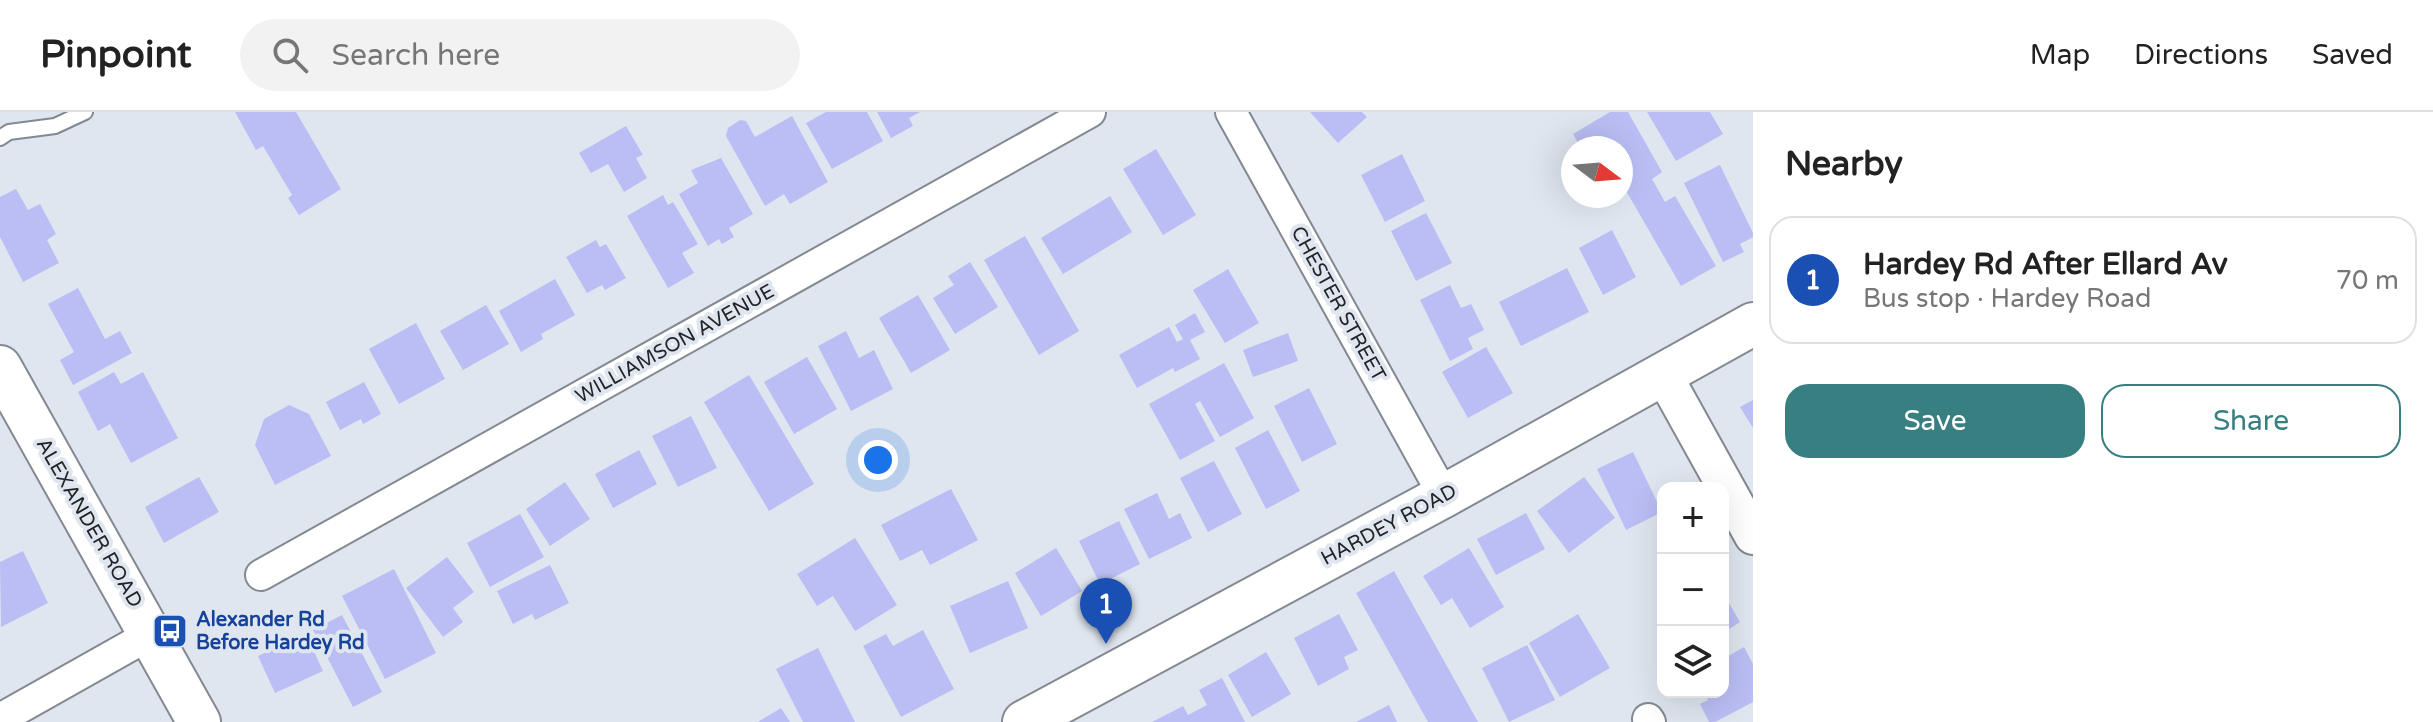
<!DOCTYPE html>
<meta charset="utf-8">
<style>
body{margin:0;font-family:"Varela Round",sans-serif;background:#f2f2f2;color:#222}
.controls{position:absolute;right:24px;bottom:24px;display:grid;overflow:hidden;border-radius:16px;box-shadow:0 8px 32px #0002}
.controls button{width:72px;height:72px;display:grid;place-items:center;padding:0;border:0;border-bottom:2px solid #e0e0e0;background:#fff;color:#222;font:40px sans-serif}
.compass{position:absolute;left:1561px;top:24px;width:72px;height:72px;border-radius:50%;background:#fff;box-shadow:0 8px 32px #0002;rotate:106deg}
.you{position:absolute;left:878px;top:348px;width:28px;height:28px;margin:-20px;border:6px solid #fff;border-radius:50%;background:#1a73e8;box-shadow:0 0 0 12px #1a73e833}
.badge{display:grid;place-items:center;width:52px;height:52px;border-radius:50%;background:#377f80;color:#fff;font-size:26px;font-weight:700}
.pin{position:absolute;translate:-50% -66px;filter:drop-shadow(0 2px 4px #0008)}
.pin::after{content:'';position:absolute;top:42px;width:28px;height:24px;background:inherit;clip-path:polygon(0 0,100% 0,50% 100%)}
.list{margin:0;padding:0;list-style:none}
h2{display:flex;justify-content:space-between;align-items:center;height:104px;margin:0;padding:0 32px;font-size:34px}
h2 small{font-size:26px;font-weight:400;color:#767676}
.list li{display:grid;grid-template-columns:52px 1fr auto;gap:24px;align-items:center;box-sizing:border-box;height:128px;margin:0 16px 16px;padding:0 16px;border:2px solid #e0e0e0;border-radius:24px}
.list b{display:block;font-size:30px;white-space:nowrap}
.list p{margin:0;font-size:26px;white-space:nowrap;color:#767676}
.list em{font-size:26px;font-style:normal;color:#767676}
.actions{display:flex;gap:16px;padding:24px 32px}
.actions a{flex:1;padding:18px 0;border:2px solid #377f80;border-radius:24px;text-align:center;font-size:28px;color:#377f80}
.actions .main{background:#377f80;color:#fff}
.icon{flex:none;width:44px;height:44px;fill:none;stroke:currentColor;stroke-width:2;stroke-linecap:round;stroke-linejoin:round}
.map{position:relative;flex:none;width:1753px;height:610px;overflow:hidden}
header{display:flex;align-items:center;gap:48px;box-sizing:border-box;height:112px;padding:0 40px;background:#fff;border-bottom:2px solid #e0e0e0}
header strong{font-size:38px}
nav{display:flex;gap:44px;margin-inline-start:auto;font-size:28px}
.search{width:560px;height:72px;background:#f2f2f2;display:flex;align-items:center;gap:20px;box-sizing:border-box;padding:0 28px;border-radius:44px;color:#767676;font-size:30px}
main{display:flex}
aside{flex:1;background:#fff}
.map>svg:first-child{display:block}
</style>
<header>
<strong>Pinpoint</strong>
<div class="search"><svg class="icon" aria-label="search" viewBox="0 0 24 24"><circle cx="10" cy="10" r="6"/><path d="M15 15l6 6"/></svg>Search here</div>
<nav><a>Map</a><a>Directions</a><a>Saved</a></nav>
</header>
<main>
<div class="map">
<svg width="1753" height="610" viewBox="0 0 1753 610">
<rect width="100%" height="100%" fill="#dfe6ef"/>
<path fill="#babef4" d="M235,0h61l45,77 -42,26 -11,-17 4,-3 -29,-49 -7,4z
M826,0h41l16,29 -51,28 -26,-46z
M877,0h43l-11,6 4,8 -22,12z
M1310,0h52l5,5 -29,26z
M1610,0h18l34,60 -10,7 13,23 10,-6 41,70 -35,20 -60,-104v-34h-40l-8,-14z
M1647,0h63l13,22 -47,27z
M792,4l36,66 -38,22 -6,-10 -19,12 -39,-70 2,-8 12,-8 6,1 9,16z
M626,14l17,29 -7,3 11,20 -23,14 -16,-28 -17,9 -12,-20z
M1156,37l40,66 -33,20 -40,-66z
M1402,42l23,47 -40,21 -24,-47z
M721,46l32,56 -24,14 5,9 -12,7 -3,-5 -11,7 -29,-52 19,-11 -7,-13z
M1720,53l33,68v4l-13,7 4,8 -21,10 -39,-79z
M16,77l12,21 12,-6 16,30 -9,6 12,23 -36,19 -23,-45v-40z
M663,83l5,10 5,-3 25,42 -16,9 12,20 -26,15 -41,-72z
M1110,84l22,36 -69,42 -22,-36z
M1426,101l26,50 -36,18 -25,-50z
M1612,118l24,47 -33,18 -24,-47z
M1025,124l54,95 -40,24 -55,-95z
M596,128l4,7 6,-3 20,34 -21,12 -3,-5 -15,8 -21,-36z
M970,150l28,45 -43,27 -22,-36 21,-13 -6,-9z
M1567,156l22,44 -68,34 -22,-44z
M1228,157l31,54 -34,20 -32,-53z
M555,167l20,36 -34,19 2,5 -22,13 -22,-41z
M1450,173l11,23 10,-4 13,26 -16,8 5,11 -23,12 -30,-61z
M78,176l27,51 15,-8 12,22 -59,32 -13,-25 14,-8 -26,-48z
M918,183l32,55 -39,23 -32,-55z
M486,193l23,39 -46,26 -23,-39z
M1195,201l10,19 -15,8 10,19 -25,13 -2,-4 -36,20 -18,-33 50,-28 8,15 6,-3 -8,-14z
M416,211l29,56 -46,25 -30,-55z
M846,219l13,27 15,-8 19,39 -42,22 -33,-65z
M1288,221l10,28 -45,16 -10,-27z
M1486,235l27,46 -45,25 -26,-46z
M807,245l30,52 -43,25 -30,-52z
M1224,251l30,55 -34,19 -20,-36 -5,3 20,37 -35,19 -31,-56z
M114,260l7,12 22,-12 35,66 -47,25 -21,-39 -12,7 -20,-39z
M749,263l65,109 -45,27 -65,-109z
M364,270l17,32 -18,10 -2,-5 -21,11 -14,-28z
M1309,276l28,56 -35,18 -28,-56z
M1753,288v28l-13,-21z
M289,293l20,9 22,42 -56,29 -20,-40 9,-26z
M691,304l26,52 -39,19 -26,-51z
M1268,318l32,61 -34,18 -31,-61z
M639,338l18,34 -44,24 -18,-34z
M1633,340l29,60 -36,18 -29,-61z
M1214,349l28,53 -34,18 -28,-54z
M199,365l20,35 -55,31 -19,-36z
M1584,365l31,41 -46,35 -32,-42z
M565,370l25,37 -40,27 -24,-37z
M951,377l27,51 -48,25 -8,-15 -22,11 -19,-36z
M1157,381l12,26 11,-6 12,25 -43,21 -25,-50z
M1526,401l19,36 -49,26 -19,-36z
M520,402l24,43 -54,30 -23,-44z
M1119,409l21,43 -40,20 -21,-43z
M855,426l42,67 -42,26 -22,-35 -16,10 -20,-32z
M1056,436l26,43 -41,25 -26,-43z
M1469,436l35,59 -34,21 -18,-30 -11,7 -18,-29z
M23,439l25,52 -47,24 -1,-65z
M447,445l27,35 -21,16 10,14 -20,15 -37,-49z
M550,453l19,38 -34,17 -3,-6 -19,10 -16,-33z
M394,457l42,84 -51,26 -43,-83z
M1394,459l84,151h-50l-72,-129z
M1008,469l20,47 -58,25 -20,-47z
M1723,481l17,29 -17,11z
M1339,502l19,36 -14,7 5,12 -31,17 -24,-48z
M1578,502l32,54 -50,29 -31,-54z
M342,503l40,77 -29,15 -40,-77z
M923,518l31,59 -53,28 -38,-71 23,-12 7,12z
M306,522l17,37 -48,22 -17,-37z
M1527,533l28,55 -46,22 -27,-54z
M1744,535l9,17v38l-38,20h-6l-9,-18 8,-4 -4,-8h19v-33z
M818,536l37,74h-52l-27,-53z
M1266,540l25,42 -39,23 -24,-42z
M1222,566l23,44h-93l31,-16 5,9 19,-10 -8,-15z
M1389,593l8,17h-41z
M781,596l9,14h-32z"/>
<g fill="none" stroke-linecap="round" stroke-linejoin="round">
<g stroke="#838991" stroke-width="18">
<path id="service" d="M0,26l9,-6 46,-6 30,-14"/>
</g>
<g stroke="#838991" stroke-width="34">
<path id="minor" d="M1231,0l213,384
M261,463l829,-463
M0,607l151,-85
M1648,607l2,3"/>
</g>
<g stroke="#838991" stroke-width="40">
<path id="tertiary" d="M1663,262l90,162"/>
</g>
<g stroke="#838991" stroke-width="46">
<path id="secondary" d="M0,255l199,355
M1024,610l420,-226 309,-172"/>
</g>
<use href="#service" stroke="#fff" stroke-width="14"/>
<use href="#minor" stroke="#fff" stroke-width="30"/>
<use href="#tertiary" stroke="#fff" stroke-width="36"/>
<use href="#secondary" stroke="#fff" stroke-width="42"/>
</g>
<defs>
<g id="bus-square" transform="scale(1.8)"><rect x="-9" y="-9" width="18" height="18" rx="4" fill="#1a4fb4" stroke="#dfe6ef"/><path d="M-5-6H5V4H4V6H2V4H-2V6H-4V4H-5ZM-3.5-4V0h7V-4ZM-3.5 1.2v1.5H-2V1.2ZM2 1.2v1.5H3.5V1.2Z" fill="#fff"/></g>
</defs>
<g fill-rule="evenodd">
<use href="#bus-square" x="170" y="519"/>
</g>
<g text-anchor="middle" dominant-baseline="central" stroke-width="8" stroke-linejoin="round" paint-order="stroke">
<g font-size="20" fill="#212326" stroke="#dfe6ef">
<text transform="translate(1338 192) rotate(61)">CHESTER STREET</text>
<text transform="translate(675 232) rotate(-29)">WILLIAMSON AVENUE</text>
<text transform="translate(89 411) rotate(60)">ALEXANDER ROAD</text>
<text transform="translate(1389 413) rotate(-28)">HARDEY ROAD</text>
</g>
<g font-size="20" font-weight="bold" fill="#164399" stroke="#dfe6ef" text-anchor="start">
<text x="196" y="508">Alexander Rd<tspan x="196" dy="23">Before Hardey Rd</tspan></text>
</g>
</g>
</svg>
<div class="controls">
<button>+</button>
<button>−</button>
<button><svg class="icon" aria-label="layers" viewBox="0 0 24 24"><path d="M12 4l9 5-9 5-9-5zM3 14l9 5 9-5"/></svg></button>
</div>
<svg class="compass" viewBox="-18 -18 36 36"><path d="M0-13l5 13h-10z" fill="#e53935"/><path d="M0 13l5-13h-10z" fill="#767676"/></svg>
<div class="you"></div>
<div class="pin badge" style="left:1106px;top:532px;background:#1a4fb4">1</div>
</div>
<aside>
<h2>Nearby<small></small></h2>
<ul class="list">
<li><span class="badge" style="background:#1a4fb4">1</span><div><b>Hardey Rd After Ellard Av</b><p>Bus stop · Hardey Road</p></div><em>70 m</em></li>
</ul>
<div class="actions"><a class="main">Save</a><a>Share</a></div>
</aside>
</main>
